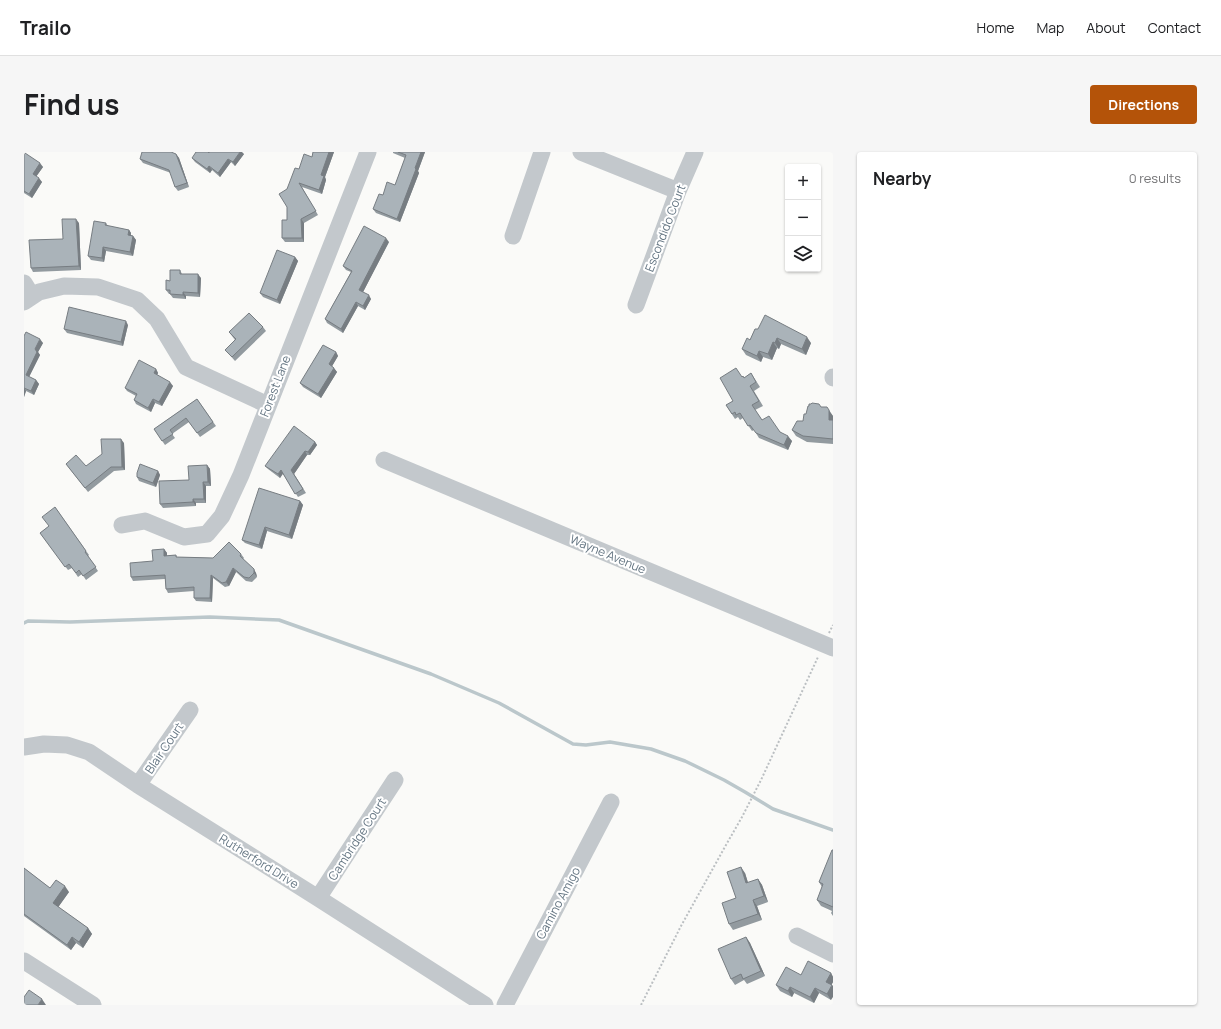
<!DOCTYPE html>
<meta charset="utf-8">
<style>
body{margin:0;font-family:Manrope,sans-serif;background:#f6f6f6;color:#202124}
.controls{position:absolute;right:12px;top:12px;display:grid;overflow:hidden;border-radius:4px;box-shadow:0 1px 3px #0004}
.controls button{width:36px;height:36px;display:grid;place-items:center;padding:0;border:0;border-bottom:1px solid #e0e0e0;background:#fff;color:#202124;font:20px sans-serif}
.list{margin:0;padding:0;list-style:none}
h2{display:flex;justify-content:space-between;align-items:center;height:52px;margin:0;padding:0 16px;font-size:17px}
h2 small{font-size:13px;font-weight:400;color:#757577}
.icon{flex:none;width:22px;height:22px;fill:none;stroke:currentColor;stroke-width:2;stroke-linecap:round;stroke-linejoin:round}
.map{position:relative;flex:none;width:809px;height:853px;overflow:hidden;border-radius:4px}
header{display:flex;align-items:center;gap:24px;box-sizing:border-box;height:56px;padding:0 20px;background:#fff;border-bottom:1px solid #e0e0e0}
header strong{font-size:19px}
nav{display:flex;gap:22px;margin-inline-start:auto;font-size:14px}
.intro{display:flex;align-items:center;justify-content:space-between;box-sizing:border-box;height:96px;padding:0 24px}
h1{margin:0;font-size:28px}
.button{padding:10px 18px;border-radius:4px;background:#b45309;color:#fff;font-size:14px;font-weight:700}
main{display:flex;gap:24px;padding:0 24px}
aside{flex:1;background:#fff;border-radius:4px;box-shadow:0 1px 3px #0004}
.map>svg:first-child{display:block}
</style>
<header>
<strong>Trailo</strong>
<nav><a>Home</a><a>Map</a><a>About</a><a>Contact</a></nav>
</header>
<div class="intro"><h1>Find us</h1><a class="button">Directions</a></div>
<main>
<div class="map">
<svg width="809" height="853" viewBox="0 0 809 853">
<rect width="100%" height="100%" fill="#fafaf8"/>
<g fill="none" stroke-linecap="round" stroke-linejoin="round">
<path stroke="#bbc7cb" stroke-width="3.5" d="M0,471l4,-2 42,1 140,-5 69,3 152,54 68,29 74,41 13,1 24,-3 41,7 34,12 39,19 21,12 28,17 60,21"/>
<path stroke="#bbbfc2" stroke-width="2" stroke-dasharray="2 2" stroke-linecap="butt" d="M805,481l4,-8
M617,853l40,-79 45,-81 16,-28 19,-37 57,-123"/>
<path stroke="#c3c8cc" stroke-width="17" d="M557,0l97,39
M489,84l29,-84
M0,131l8,13
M0,150l15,-10 25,-6 34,1 39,13 20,19 29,48 82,38
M612,153l42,-114 17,-39
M809,226v-1
M360,308l449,188
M98,373l23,-4 39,16 23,-3 15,-18 19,-41 127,-323
M0,595l20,-3 23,1 22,7 49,33 180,113 167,107
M114,633l52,-75
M294,746l77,-118
M773,784l36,18
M0,809l69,44
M481,853l106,-203"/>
</g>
<path fill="#929a9f" d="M289,0h21l-9,25 1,3 -4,14 -20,-7 16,28 -14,8v19h-19l-3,-4 5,-18v-31l12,-20 13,-12z
M369,0h32l-7,19 1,2 -19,49 -24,-9 -3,-4 10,-14 12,-10 10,-27 -12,-5z
M185,1l35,1 -9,12 -4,-4 -11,15 -8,-7 -2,3 -15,-11 -3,-4z
M152,2l3,4 10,29 -11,4 -3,-4 -4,-14 -28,-10 -3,-4z
M0,3l19,12 -7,10 6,5 -10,16 -8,-5z
M55,71l2,47 -48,2 -2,-4 32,-29z
M82,71l2,3 21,4 2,3v2l2,1 3,4 -3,16 -27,-5 -2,11 -13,-2 -3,-4z
M365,90l-26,50 8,7 -6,11 -7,-4 -15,27 -16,-10 -2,-4 26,-47 -5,-2 -3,-4z
M271,105l3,4 -18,43 -17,-7 -3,-4z
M156,118l2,4 19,4 -1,19 -14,-1v3l-13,-1 -3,-4h-1l-3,-4 4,-9z
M104,173l-5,21 -56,-13 -3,-4z
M239,175l3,4 -31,30 -7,-8 -3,-3 10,-10 -6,-8z
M731,177l56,14 -5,12 -25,-11 -2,5 -2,-1 -5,12 -9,-3 -2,5 -15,-7 -4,-6 8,-9z
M0,184l19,7 -5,9 2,3 -11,22 7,3 3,4 -5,11 -8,-4 -2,6z
M312,200l2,4 -6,10 5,6 -16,26 -18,-11 -3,-4z
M132,217l2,4 -1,2 16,11 -11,20 -7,-3 -4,9 -15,-8 -2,-4 2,-4 -9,-5 -2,-3z
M727,221l9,14 -6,4 9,15 -8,4 7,10 18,12 12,9 -4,9 -29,-12 -5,-8 -2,1 -9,-13 -3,2 -2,-3 -3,2 -9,-14 7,-4 9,-24 2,1z
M173,247l19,27 -16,11 -11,-15 -17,12 3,4 -10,7 -11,-16z
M798,255l11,9v28l-26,-2 -11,-6 -4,-6 11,-9 3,-7z
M291,290l2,3 -7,10h-3l-13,19 12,19 -8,4 -15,-23 -3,4 -12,-9 -3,-3z
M100,291l1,27 -11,1 -26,21 -22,-28 20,2z
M183,313l3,4 1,17h-5v17h-10v3l-33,2 -3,-4z
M134,319l2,4 -4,12 -17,-6 -2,-4z
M276,349l3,4 -11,34 -25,-8 -5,18 -17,-6 -3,-3z
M31,355l34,48 -1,1 10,15 -12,9 -4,-6 -4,3 -6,-9 -4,2 -28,-37 9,-7z
M140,397l3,4v3l9,-1 1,2 36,1 28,-4 3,4 -1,1 13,14 1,4 -5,5 -6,-1 -10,-9 -7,14 -4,1 -12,-9 -1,24 -16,-1 -2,-3v-7l-26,2 -2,-4 -1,-10 -32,2 -2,-4 22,-16z
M809,698v66l-2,-3 1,-2 -11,-5 -4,-6 5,-13 -3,-5z
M0,716l26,20 19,4 -11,15 30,21 4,6 -9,14 -7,-5 -5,7 -47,-34z
M721,721l3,10 10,-4 4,6 6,17 -11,4 5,14 -29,10 -4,-6 7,-26z
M722,785l4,6 15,33 -18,8 -3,-4 -9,5 -4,-6z
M807,821l2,4v5l-2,3v15l-12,-7 -5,10 -20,-10 -2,4 -12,-6 -4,-6 25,-10z"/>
<path fill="#777d82" d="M216,0h2l2,2 -9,12 -2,-4z
M305,0h5l-9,25 1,3 -4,14 -3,-4 2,-15z
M397,0h4l-7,19 1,2 -19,49 -3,-3 18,-51z
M152,2l3,4 10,29 -2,-4z
M204,7l3,3 -11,15 -2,-4z
M16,11l3,4 -8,11 -2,-4z
M185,14l3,4 -2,3 -3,-4z
M15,26l3,4 -10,16 -3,-4z
M52,67l3,4 2,47 -2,-4z
M277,67l3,4v19l-2,-4z
M105,78l2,3 -1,6 -2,-4z
M109,84l3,4 -3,16 -3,-4z
M362,86l3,4 -27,52 -3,-4z
M79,95l3,4 -2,11 -2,-4z
M271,105l3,4 -18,43 -3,-4z
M174,122l3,4 -1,19 -2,-4z
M159,140l3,4v3l-3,-4z
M345,143l2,4 -6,11 -2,-4z
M332,150l2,4 -15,27 -2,-4z
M102,169l2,4 -5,21 -2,-4z
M783,185l4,6 -5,12 -4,-6z
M753,186l4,6 -2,5 -4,-6z
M16,187l3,4 -5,9 2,3 -12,24 -2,-4 9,-26z
M749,190l4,6 -5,12 -4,-6z
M735,199l4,6 -2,5 -4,-6z
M312,200l2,4 -7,12 -2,-4z
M310,216l3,4 -16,26 -3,-4z
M132,217l2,4 -2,4 -2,-4z
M12,228l3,4 -5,11 -3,-4z
M146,230l3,4 -11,20 -3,-4z
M0,236l2,3 -2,6z
M129,247l2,4 -4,9 -3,-4z
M805,258l4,6v9l-4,-5z
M764,284l4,5 -4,9 -4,-5z
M97,287l3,4 1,27 -3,-3z
M291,290l2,3 -7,10 -2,-3z
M281,299l2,4 -13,19 12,19 -15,-23z
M183,313l3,4 1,17 -3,-4z
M257,318l2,3 -3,5 -2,-4z
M134,319l2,4 -4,12 -3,-4z
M179,330l3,4v17l-2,-4z
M169,347l3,4v3l-3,-4z
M276,349l3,4 -11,34 -3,-4z
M241,375l2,4 -5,18 -3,-4z
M140,397l3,4v7l-3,-4z
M209,416l3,4 -7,14 -3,-4z
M230,417l2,4 1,4 -3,-4z
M187,423l2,3 -1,24 -2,-4z
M717,715l4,6 5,16 -4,-6z
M734,727l4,6 6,17 -4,-6z
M41,734l4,6 -12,17 -4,-6z
M729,748l4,6 5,14 -4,-6z
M64,776l4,6 -9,14 -4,-6z
M48,785l4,6 -5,7 -4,-5z
M722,785l4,6 15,33 -4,-5z
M807,821l2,4v5l-3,6 -4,-6z
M808,833l1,1v11l-2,3 -4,-6z
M766,835l4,6 -2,4 -4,-6z
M791,836l4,5 -5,10 -4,-6z
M18,847l4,6h-8z"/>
<path fill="#aab3b9" stroke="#777d82" d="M118,0h29l5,2 11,29 -12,4 -6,-17 -29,-11z
M172,0h12l1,1v-1h31l-7,10 -5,-3 -10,14 -9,-7 -2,3 -15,-11z
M289,0h16l-8,23 3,1 -5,14 -20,-7 17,28 -15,8 1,19h-20v-18h5v-13l-8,-13 8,-5 8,-21 4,1 5,-15 8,3z
M374,0h23l-6,16 1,1 -19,50 -24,-10 6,-15 4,1 4,-13 8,3 11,-30z
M1,1l15,10 -7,11 6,4 -10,16 -5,-3v-36z
M38,67h14l3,47 -48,2 -2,-28 34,-1z
M70,69l12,2 -1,2 24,5 -1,5 5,1 -3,16 -27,-5 -1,11 -14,-2z
M340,74l22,12 -27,52 10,5 -6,11 -7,-4 -15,27 -16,-10 27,-48 -9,-5z
M253,98l18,7 -18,43 -17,-7z
M146,118h10v4h18v19l-15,-1v3l-13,-1v-4h-4v-10l4,1z
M45,155l57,14 -5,21 -57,-13z
M225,161l14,14 -31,30 -7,-7 11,-11 -7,-7z
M741,163l42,22 -5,12 -25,-11 -2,5 -2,-1 -5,12 -9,-3 -2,5 -15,-7 5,-11 3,2 5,-11h3z
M2,180l14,7 -5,10 2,3 -11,23 10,5 -5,11 -7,-3v-52z
M299,193l13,7 -7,12 5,4 -16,26 -18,-11z
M115,208l17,9 -2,4 16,9 -11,20 -6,-3 -5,9 -14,-8 3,-6 -12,-6z
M712,216l6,9 1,-1 1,2 7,-5 5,9 -6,4 9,15 -7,4 10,15 7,-4 11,16 8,4 -4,9 -28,-12 -6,-8 -2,1 -8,-13 -4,2 -1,-3 -3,2 -6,-9 7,-4 -13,-23z
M173,247l16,23 -16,11 -11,-15 -16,12 3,4 -11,7 -8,-12z
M788,251l7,1 2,3h6l2,3v10h4v19l-30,-3 -11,-6 5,-9h6l1,-7h2l2,-8h1v-2h2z
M270,274l21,16 -7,10 -3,-1 -14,19 12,19 -8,5 -14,-24 -3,4 -13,-8z
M77,287h20l1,28h-11l-26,21 -19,-24 10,-9 10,11 16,-12z
M116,312l18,7 -5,12 -16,-6v-4z
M183,313l1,17h-5l1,17h-11v3l-33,2 -1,-23 30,-1 -1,-14z
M235,336l41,13 -11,34 -24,-8 -6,18 -17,-5z
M31,355l31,44 -1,1 11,15 -13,9 -4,-6 -3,3 -7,-9 -4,3 -25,-34 9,-7 -7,-9z
M205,390l12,12 -1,2 14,13v4l-5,5 -5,-1 -11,-9 -7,14 -4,1 -11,-8 -1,23h-16v-11l-28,2 -1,-14 -34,2 -1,-14 23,-2 -1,-11 12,-1v7l12,-1v2l37,1z
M808,698h1v57l-16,-7 6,-16 -4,-2z
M717,715l5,16 12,-4 6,17 -11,4 5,14 -29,10 -7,-21 14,-5 -9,-26z
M0,716l26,20 6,-8 9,6 -12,17 35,25 -9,14 -7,-5 -5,8 -43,-31z
M722,785l15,34 -18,8 -2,-5 -10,5 -13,-30z
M784,809l23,12 -5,9 6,3 -5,9 -12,-6 -5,9 -20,-10 -2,4 -12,-6 10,-18 15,8z
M5,838l13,9 -4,6h-14v-8z"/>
<g text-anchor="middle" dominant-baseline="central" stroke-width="4" stroke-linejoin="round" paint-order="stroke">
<g font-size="12" fill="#657683" stroke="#fff">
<text transform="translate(641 76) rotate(-69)">Escondido Court</text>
<text transform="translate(251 234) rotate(-69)">Forest Lane</text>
<text transform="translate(584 402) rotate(23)">Wayne Avenue</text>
<text transform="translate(140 596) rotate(-56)">Blair Court</text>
<text transform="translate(333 687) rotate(-57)">Cambridge Court</text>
<text transform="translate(235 709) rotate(32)">Rutherford Drive</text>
<text transform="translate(534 751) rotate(-62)">Camino Amigo</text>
</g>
</g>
</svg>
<div class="controls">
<button>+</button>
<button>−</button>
<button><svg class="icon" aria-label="layers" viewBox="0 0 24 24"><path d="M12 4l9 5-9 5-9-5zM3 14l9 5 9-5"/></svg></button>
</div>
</div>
<aside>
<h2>Nearby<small>0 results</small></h2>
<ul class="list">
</ul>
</aside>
</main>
